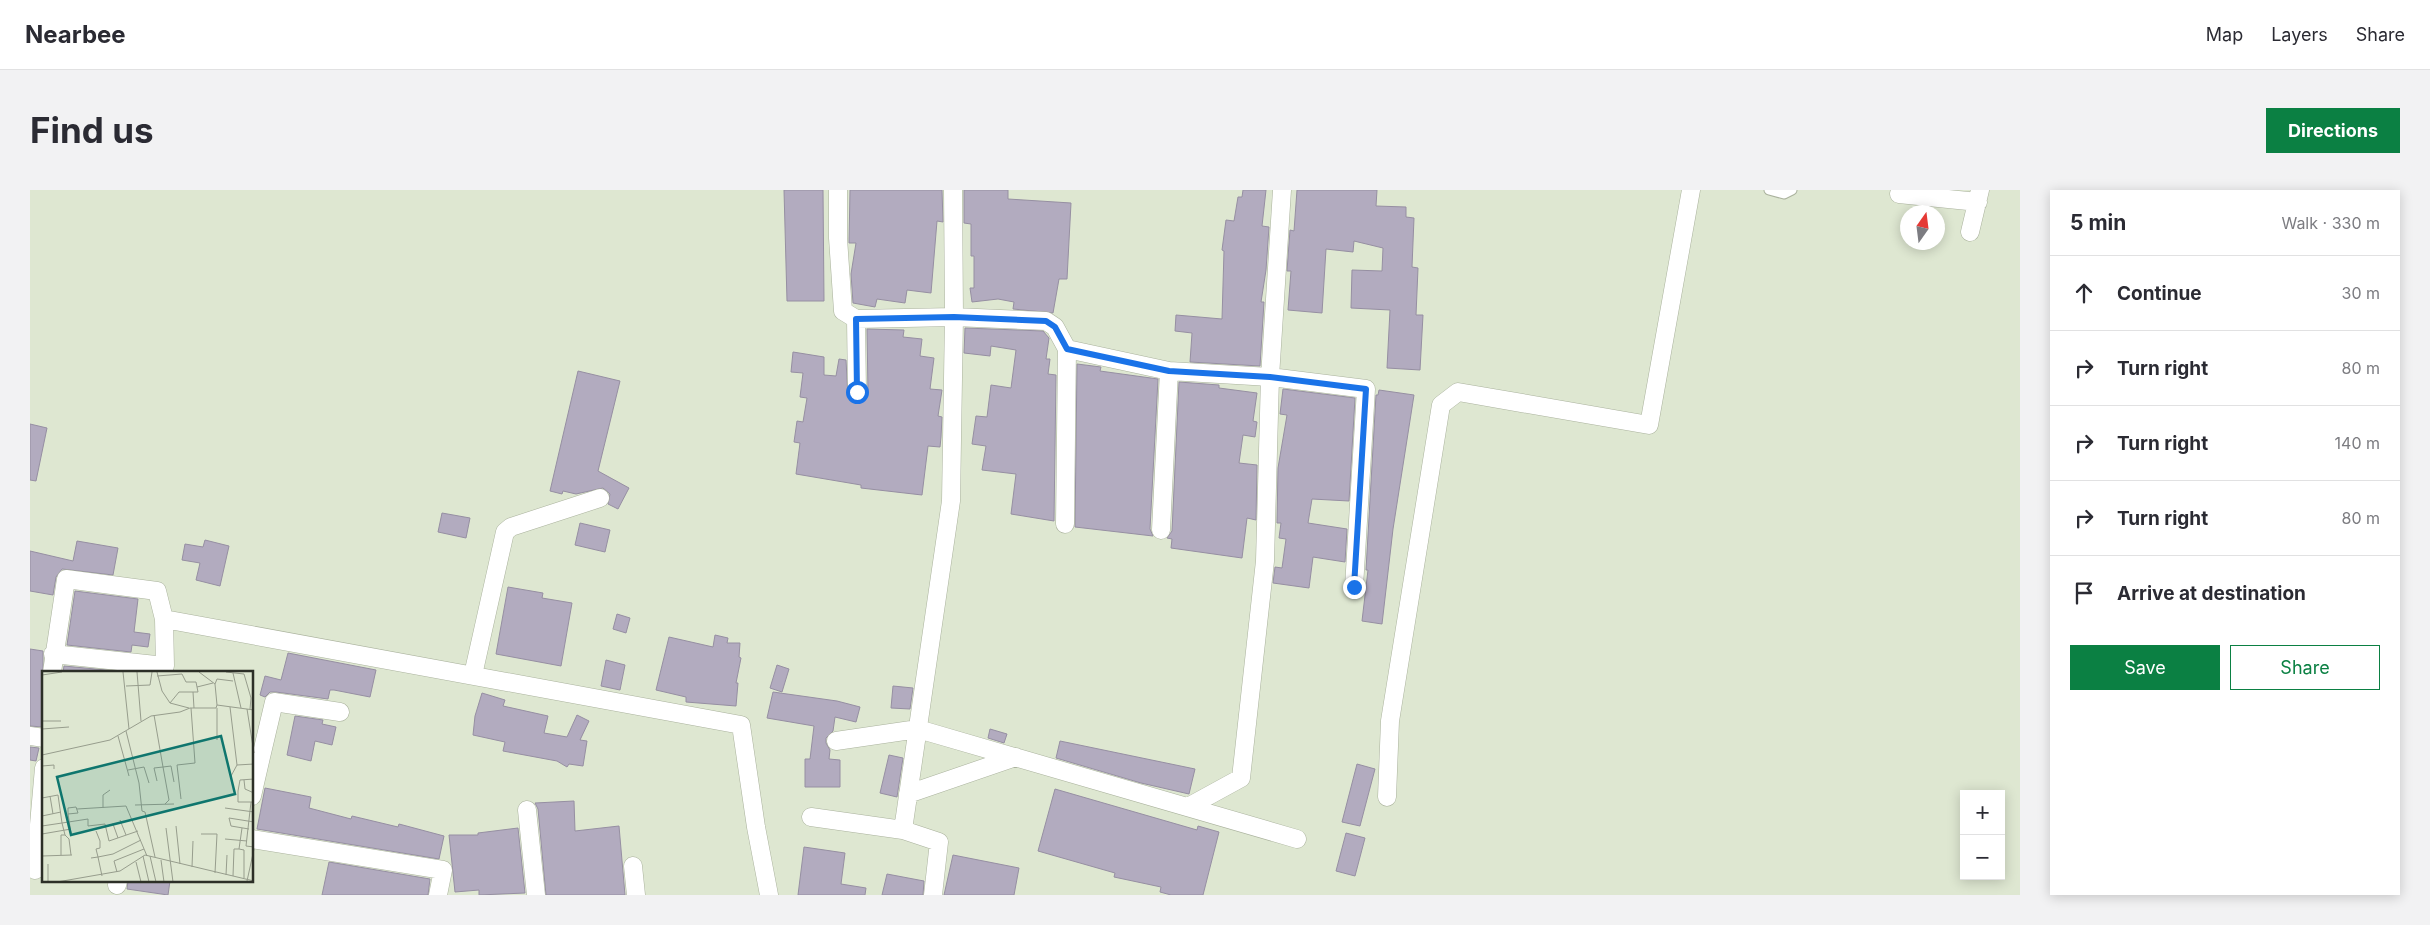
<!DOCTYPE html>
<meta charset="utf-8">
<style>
body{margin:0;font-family:Inter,sans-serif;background:#f2f2f3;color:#2b2b33}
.controls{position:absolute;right:15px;bottom:15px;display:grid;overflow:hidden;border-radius:0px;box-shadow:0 2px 12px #0003}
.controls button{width:45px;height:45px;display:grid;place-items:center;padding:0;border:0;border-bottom:1px solid #e1e1e2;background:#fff;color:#2b2b33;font:25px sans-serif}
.compass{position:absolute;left:1870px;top:15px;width:45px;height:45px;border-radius:50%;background:#fff;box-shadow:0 2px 12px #0003;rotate:14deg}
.stop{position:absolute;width:15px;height:15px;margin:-11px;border:4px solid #1a73e8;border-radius:50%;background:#fff}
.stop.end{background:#1a73e8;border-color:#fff;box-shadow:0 1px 5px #0008}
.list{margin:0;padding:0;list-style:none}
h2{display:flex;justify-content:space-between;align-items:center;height:65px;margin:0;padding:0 20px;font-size:21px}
h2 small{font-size:16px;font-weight:400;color:#7c7c81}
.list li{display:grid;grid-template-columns:32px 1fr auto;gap:15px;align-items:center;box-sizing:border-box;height:75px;padding:0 20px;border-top:1px solid #e1e1e2}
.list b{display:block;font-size:19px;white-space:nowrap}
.list em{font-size:16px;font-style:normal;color:#7c7c81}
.actions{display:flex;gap:10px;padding:15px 20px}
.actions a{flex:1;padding:11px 0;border:1px solid #0b8043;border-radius:0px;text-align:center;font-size:18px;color:#0b8043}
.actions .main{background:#0b8043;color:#fff}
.icon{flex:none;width:28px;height:28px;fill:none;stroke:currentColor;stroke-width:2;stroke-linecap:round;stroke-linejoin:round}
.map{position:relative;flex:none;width:1990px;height:705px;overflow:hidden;border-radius:0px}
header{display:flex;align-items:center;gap:30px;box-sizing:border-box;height:70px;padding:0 25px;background:#fff;border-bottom:1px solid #e1e1e2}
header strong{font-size:24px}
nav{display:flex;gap:28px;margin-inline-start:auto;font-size:18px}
.intro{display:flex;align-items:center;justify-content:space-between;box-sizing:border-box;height:120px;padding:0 30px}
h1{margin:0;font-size:35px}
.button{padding:12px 22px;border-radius:0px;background:#0b8043;color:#fff;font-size:18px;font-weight:700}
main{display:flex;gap:30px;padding:0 30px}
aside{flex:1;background:#fff;border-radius:0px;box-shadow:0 2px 12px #0003}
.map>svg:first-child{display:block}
</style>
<header>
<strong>Nearbee</strong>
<nav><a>Map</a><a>Layers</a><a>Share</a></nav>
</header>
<div class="intro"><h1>Find us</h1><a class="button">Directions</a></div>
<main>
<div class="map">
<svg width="1990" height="705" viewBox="0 0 1990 705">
<rect width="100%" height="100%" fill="#dee7d1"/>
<path fill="#b2abbf" stroke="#968fa2" d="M754,0h39l1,111h-37z
M820,0h92l1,32 -6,-1 -6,72 -24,-3 -2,13 -28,-4 -2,8 -22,-4 -2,-29 5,-31h-7z
M934,0h44v9l63,4 -4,76h-8l-6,34 -40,-4 1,-7 -16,-3 -26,3 -2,-14h4v-32h-3v-32l-7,-1z
M1213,0h23l-4,36 7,1 -3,43 -5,32h3l-4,64 -70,-4 2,-29 -17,-2 1,-16 46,4 2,-68 -2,-1 4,-30 8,1 4,-24h4z
M1267,0h80l-1,16 30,1v10l8,1 -2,49 6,1 -2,47h7l-3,55 -33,-2 3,-58 -39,-2 1,-38 30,1 1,-23 -29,-7 -1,11 -27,-3 -4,64 -34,-3 3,-39h-4l3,-41 4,1z
M935,138l78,3 6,7 -3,21h4l-2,15 8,1 -2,146 -43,-7 5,-40 -34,-4 4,-24 -14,-2 4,-28 11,1 4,-32 20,3 5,-38 -25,-4 -1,10 -26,-3z
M837,139l37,1 -1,7 19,2 -2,17 14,2 -4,31 12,1 -4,26 4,1 -1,20 -1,10 -12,-1 -6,49 -61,-7v-3l-65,-11 4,-31 -6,-1 3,-21 6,1 4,-24 -7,-1 3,-24 -12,-1 2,-20 31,5v18l12,1 3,-17 7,1 2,37 4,4h10l6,-9z
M1047,174l24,3 -1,4 58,8 -8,150 3,7 -78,-9z
M548,181l42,10 -22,90 31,17 -11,21 -10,-5 2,-10 -7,-6 -27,6 -13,-3 -1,3 -12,-3z
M1149,192l40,3v3l38,5 -4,28 4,1 -2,15 -12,-2 -4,28 18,2 -1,55 -9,-2 -5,40 -71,-10 1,-9 -5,-1 5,-7z
M1253,199l72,9 -6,103 -37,-2 -4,24 39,6 -2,33 -32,-5 -4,31 -36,-5 2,-16 7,1 4,-29 -7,-1 2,-15h-4l1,-55 9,-53 -7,-1z
M1349,200l35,5 -21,134 -11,95 -20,-3 6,-51h-2l10,-175h2z
M0,234l17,4 -11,53 -6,-1z
M412,323l28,5 -4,20 -28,-6z
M550,333l30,7 -5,22 -30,-7z
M175,350l24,6 -9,40 -24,-6 4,-17 -18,-3 3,-16 18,3z
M47,351l41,7 -5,27 -51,-6 -6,8 -3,18 -23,-4v-40l43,10z
M478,397l35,6 -1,5 30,5 -11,63 -65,-12z
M45,401l63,8 -4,33 16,2 -2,13 -16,-2 -1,7 -64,-7z
M587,424l13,4 -4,15 -13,-4z
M685,445l13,3 -1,5h13l-1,14 2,1 -5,25h2l-2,23 -50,-4v-5l-30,-7 13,-53 44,10z
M0,459l13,2v76l-13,-1z
M258,463l88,17 -6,27 -36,-7h-4l-2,9 -52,-7h-6l-5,5 -5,-2 5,-19 16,4z
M576,470l19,5 -5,25 -19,-4z
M747,475l12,4 -7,23 -12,-4z
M34,476l62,6h-63z
M863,496l20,2 -3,21 -19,-1z
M743,502l64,9 23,6 -4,15 -21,-5 -2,14 -7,7v5l4,7 -1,9 11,1v27h-35v-28h5l4,-33 -47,-8z
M452,503l23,7 -2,6 45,10 -4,17 23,4 10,-22 12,6 -9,19 7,1 -4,25 -14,-2 -2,3 -10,-6 -54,-10 2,-9 -32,-7 2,-19z
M265,526l28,4 -1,4 14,3 -4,18 -17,-4 -4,20 -24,-6z
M960,539l17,5 -3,9 -16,-5z
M1030,551l135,28 -6,25 -48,-11 -85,-25z
M0,557l9,1 -3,13 -6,-1z
M859,565l14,3 -6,39 -17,-4z
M1327,574l18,5 -15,57 -18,-4z
M235,598l46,9 -2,11 42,11 1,-3 46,11 1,-3 45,12 -5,23 -182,-30z
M1025,599l142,41 1,-4 21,6 -16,63h-32l-11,-3 1,-5 -47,-10 1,-4 -77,-22z
M544,611l1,30 44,-5 6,69h-79l-8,-86 -3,-6z
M488,638l7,65 -46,2v-5l-24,2 -6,-57h29v-2z
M1316,643l19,5 -10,38 -19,-5z
M774,657l41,6 -4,31 25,4 -1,7h-67z
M923,665l66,13 -5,27h-70z
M299,672l101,17 -2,16h-106z
M857,684l37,7 -1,14h-41z
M98,691h42l-2,14 -41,-6z"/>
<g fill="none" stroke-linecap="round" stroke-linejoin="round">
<g stroke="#aab29d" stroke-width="11">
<path id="service" d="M1739,0l15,4 8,-4"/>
</g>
<g stroke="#aab29d" stroke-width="19">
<path id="minor" d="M808,0v48l5,73 13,8 98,-2 92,4 9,6 12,22 -2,175
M1869,4l79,8
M1940,42l10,-42
M826,129l1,73
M1037,159l102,22
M1131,340l8,-159 101,6 12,-187
M134,429l577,106 15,102 13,68
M22,482l14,-93 91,12 7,28 1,47 -112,-12
M443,485l32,-143 6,-5 89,-29
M0,546l14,2
M806,551l82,-12 379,110
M222,566l9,1 -9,39
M231,567l13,-55 66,10
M878,604l108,-37
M1357,607l3,-76 51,-316 17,-13 191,33 42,-235
M1158,617l53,-29 24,-217 5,-184 96,12 -12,198
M497,620l9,85
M781,627l92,13
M222,649l191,31 -5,25
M603,676l3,29
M5,680l9,-102
M87,695l1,-4
M903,705l6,-53 -36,-12 48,-329 3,-184 -1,-127"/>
</g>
<use href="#service" stroke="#fff" stroke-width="9"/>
<use href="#minor" stroke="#fff" stroke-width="18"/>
</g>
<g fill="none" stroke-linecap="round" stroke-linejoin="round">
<path stroke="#1a73e8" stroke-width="6" d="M827,202l-1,-73 98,-2 92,4 9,6 12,22 102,22 101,6 96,12 -12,198"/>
</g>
<g transform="translate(12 481)">
<rect width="211" height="211" fill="#dee7d1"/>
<path fill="none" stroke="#979d8d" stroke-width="1" d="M81,1l6,57M95,1l4,49M115,1l5,19 8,12 19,5M157,1l16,12 2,21 37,5M184,1l18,2 7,24 -1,11M191,2l8,35M0,4l20,-3M115,5l25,-2 4,8h10l2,10h-19l-9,11M173,13l2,-5 16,2M84,15l24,-1 2,-13M155,16l16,-4M151,21l1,16M188,36l7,58 -6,11M175,37v32M205,38l7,44M112,44l9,52 -9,1 3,13M0,50h19M0,58l27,-2M84,60l13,52 3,28 3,1 10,45M76,65l11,40M0,84l68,-15 41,-24 29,-4 10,-4h26l1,-3M195,94l17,-1M0,95l12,-1v4M86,99l16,-3 5,16M212,108l-14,1 -2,11v11h16M202,109l1,9 9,4M8,125l3,18M0,127l16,-3 4,28 -20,3M139,128l-4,-34 18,-2 -4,-55M209,131l-5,44 8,1M123,133l4,-4 -6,-33 8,-1 3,16M93,134l39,-1M61,137v-13l7,-5M183,137l29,4M35,138l49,-3 21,50M26,143l10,-1 -2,-6 -8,1v6l3,19M0,145l19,-4M78,149l6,15M134,155l4,38M63,156l8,-3 5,14M124,157l7,54M200,157l-3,21 5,1v28M207,158l-18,-3 -2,-8 25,4M54,160l4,10v7l-4,1 2,8 15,-3 28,-14M0,163l29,-5M159,163h16l-2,39M23,164l4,4 2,16M183,168l22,2M19,184v-20h4l-3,-12 26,-4v7l17,-2 4,17 29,-10M0,185l30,-1M101,185l6,26M108,185l6,26M49,187l7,-1 4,19M119,189l3,22M94,191l5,20M6,193v18M150,196l1,-26M75,201l-3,-11 30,-12M184,204l1,-20M191,205l1,-27h5M205,210l7,-32M15,211l63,-11 25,-16 109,26"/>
<path fill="#0f766e" fill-opacity="0.15" stroke="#0f766e" stroke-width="2.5" d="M179,65l14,58 -164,41 -14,-58z"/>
<rect width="211" height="211" fill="none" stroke="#2c2f27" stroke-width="2.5"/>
</g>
</svg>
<div class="controls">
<button>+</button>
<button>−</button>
</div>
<svg class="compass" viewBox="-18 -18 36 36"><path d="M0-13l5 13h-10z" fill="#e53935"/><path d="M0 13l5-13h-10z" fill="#7c7c81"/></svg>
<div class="stop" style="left:827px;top:202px"></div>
<div class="stop end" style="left:1324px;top:397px"></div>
</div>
<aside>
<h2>5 min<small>Walk · 330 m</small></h2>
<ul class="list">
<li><svg class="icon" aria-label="ahead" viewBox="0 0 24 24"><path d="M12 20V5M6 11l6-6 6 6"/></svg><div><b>Continue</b></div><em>30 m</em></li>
<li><svg class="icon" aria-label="right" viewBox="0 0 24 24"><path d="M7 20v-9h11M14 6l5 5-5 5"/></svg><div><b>Turn right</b></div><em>80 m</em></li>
<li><svg class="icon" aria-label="right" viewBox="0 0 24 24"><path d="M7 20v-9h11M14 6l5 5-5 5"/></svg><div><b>Turn right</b></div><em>140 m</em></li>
<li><svg class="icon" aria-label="right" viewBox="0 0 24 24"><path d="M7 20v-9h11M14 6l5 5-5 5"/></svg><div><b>Turn right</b></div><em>80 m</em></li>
<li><svg class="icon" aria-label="arrive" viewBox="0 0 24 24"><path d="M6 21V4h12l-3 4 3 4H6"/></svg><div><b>Arrive at destination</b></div></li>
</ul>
<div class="actions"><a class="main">Save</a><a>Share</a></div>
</aside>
</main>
